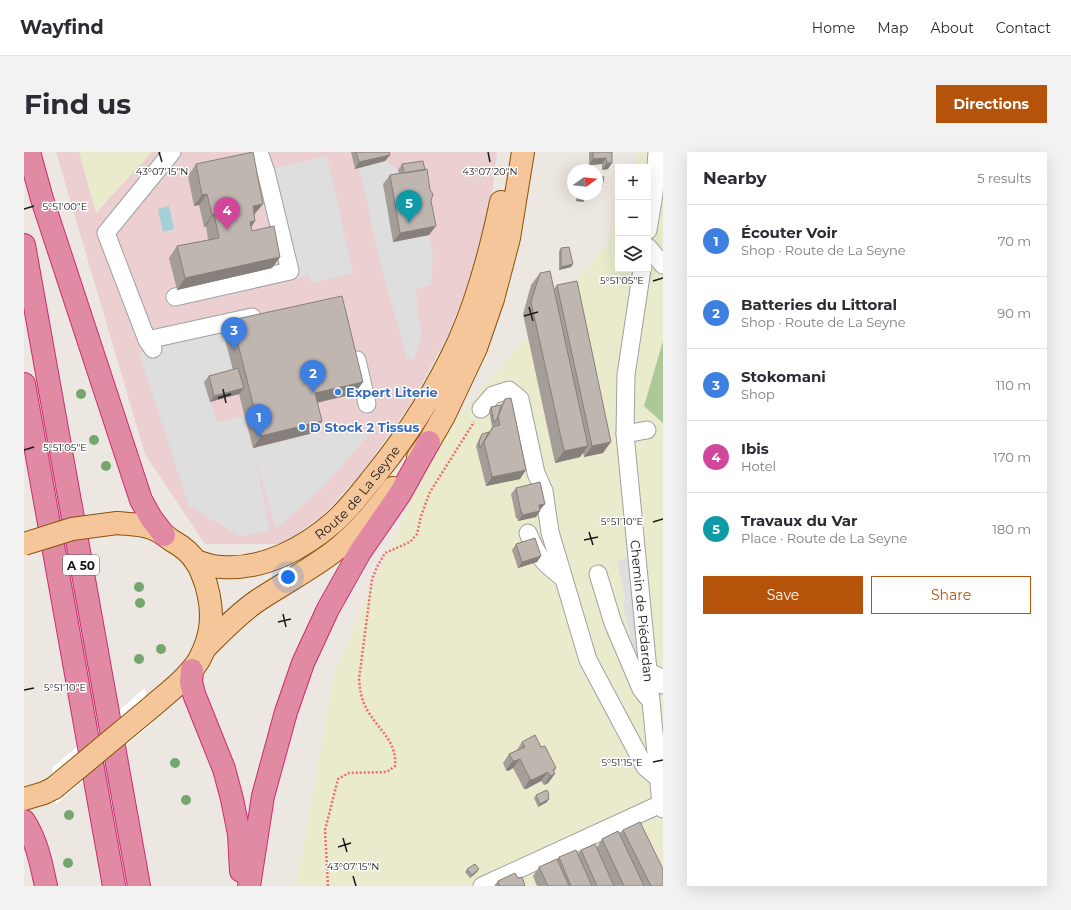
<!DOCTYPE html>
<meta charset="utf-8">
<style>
body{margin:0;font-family:Montserrat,sans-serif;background:#f2f2f3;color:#2b2b33}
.controls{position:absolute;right:12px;top:12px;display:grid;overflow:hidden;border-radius:0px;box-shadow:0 4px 16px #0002}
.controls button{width:36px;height:36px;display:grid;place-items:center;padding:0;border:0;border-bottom:1px solid #e1e1e2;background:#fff;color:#2b2b33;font:20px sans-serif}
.compass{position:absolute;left:543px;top:12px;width:36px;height:36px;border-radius:50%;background:#fff;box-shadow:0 4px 16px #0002;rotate:75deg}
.you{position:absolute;left:264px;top:425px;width:14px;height:14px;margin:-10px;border:3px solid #fff;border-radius:50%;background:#1a73e8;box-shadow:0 0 0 6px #1a73e833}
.badge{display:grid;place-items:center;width:26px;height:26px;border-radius:50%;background:#b45309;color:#fff;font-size:13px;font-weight:700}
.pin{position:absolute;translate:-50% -33px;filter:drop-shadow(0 1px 2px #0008)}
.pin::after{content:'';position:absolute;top:21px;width:14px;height:12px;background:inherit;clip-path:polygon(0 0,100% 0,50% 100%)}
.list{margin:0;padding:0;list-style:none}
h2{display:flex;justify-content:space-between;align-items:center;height:52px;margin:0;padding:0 16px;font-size:17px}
h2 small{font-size:13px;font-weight:400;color:#7c7c81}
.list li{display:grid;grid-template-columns:26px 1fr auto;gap:12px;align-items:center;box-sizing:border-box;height:72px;padding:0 16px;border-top:1px solid #e1e1e2}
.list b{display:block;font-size:15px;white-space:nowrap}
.list p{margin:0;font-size:13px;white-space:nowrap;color:#7c7c81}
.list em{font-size:13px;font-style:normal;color:#7c7c81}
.actions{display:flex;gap:8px;padding:12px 16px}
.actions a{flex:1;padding:9px 0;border:1px solid #b45309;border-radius:0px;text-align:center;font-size:14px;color:#b45309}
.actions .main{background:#b45309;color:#fff}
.icon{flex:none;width:22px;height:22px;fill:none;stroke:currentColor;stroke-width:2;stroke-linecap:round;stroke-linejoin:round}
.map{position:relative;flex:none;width:639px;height:734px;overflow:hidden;border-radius:0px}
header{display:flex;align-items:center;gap:24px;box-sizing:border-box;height:56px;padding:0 20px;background:#fff;border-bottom:1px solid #e1e1e2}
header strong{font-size:19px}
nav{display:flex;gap:22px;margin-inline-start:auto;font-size:14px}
.intro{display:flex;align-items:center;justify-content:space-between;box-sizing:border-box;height:96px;padding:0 24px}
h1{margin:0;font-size:28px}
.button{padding:10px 18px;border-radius:0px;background:#b45309;color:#fff;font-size:14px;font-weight:700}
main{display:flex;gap:24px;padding:0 24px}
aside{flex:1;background:#fff;border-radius:0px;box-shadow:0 4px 16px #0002}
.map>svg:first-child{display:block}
</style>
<header>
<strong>Wayfind</strong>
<nav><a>Home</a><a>Map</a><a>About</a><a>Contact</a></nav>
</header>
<div class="intro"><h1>Find us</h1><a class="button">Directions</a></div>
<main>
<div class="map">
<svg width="639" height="734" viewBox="0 0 639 734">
<rect width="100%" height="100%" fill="#ece7e0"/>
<path fill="#eccfd1" d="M32,0h441l-11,89 -38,94 -34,64 -50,71 -39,43 -42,31h-78l-60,-90z"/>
<path fill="#eaeacc" d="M55,0h73l-56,61z
M615,0h24v734h-367l39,-215 102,-230 172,-200 9,-28v56h30v-102h-14z"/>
<path fill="#aac997" d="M639,189v82l-19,-17z"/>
<path fill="#dedede" d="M303,4l26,117 -42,10 -2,-8 -12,3 -25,-109z
M361,9l13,9 2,12 -7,60 36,-7 4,20 -2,30 -15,4 2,24 4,22 -8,25 -7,-2 -25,-88 -23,-103z
M199,180l11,42 -30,8 13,40 27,-6 9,32 60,-15 58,-1 -47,54 -48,43 -21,-73 15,75 -30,5 -51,-30 -50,-153z
M608,401l13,122 -10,-20 -12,-49 2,-9 -8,-35z"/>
<path fill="#a2d1d8" d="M145,54l5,23 -11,3 -5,-23z"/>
<path fill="#fff" d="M121,536l7,36 -96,80 -4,-36z"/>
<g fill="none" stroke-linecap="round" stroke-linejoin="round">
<g stroke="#a1a1a1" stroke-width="19">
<g id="minor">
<path d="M624,78l6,-36 3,-42"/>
<path d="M624,95l15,18"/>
<path id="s1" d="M618,117l-16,106 -1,59 36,370 2,5"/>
<path d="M151,145l115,-26 -24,-99 -7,-20"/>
<path d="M123,188l105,-23"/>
<path d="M129,197l-6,-9 -41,-107 66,-81"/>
<path d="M333,208l10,44"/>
<path d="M457,257l12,-14 16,-5 11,9 16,74 8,18 6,41 38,128 57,107 13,11"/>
<path d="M601,282l22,-4"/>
<path d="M504,381c10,24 14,29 35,45"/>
<path d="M574,422l15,49 28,66 6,8"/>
<path d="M623,519l13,6 3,8"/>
<path d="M458,734l181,-83"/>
</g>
</g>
<g stroke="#895207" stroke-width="24">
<g id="major">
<path d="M394,305l11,-15 15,-26 32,-68 17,-49 16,-61 14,-86"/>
<path d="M93,371c9,1 19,1 27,3 10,2 20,8 27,14 9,5 20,13 25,22 5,6 7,15 10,22 8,28 7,50 -7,76 -11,18 -34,35 -50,49"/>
<path id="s2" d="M172,409c9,3 17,6 26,6 42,3 82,-19 112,-45 16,-14 29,-32 42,-48 33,-41 61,-85 83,-133 20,-45 32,-91 42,-139"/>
<path d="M181,496c16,-16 33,-34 52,-47 27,-18 55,-32 80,-52 22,-17 39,-39 56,-61"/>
<path d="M0,647l20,-6 10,-5"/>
</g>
</g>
<g stroke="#cb2c72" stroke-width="24">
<path id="highway" d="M5,0l13,47 99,301 10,18 13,17
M0,93l115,641
M0,232l90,502
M168,518l-1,12 3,12 30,75 8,30 7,35 2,37
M0,669c13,20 17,42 22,65
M225,734l14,-90 23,-84 17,-49 25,-54 32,-57 40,-58 29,-52"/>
</g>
<path stroke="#f26c6b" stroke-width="2.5" stroke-dasharray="2 2" stroke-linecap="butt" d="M304,734l-3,-56 13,-51 11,-6 38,-1 8,-6c2,-24 -15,-35 -26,-53 -7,-11 -9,-21 -10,-34l13,-100 6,-14 7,-12 25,-11 7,-8 4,-18 9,-24 44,-70"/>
<use href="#minor" stroke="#fff" stroke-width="17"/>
<use href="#major" stroke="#f6c69b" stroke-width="22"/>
<use href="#highway" stroke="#e08aa3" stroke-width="22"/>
<g stroke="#895207" stroke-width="24" stroke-linecap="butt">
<path id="major-bridge" d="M0,392l48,-15 45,-6
M30,636l95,-79"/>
</g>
<use href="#major-bridge" stroke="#f6c69b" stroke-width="22"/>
</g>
<g fill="#74a66e">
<circle cx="57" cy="242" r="5"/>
<circle cx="70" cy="288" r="5"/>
<circle cx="82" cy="314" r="5"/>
<circle cx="115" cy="435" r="5"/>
<circle cx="116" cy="451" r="5"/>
<circle cx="137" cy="497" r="5"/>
<circle cx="115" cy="507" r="5"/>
<circle cx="151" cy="611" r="5"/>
<circle cx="162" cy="648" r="5"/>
<circle cx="45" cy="663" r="5"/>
<circle cx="44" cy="711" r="5"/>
</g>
<path fill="#a59d97" d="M327,0h38l1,3 -5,6 -30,8z
M565,0h23l-4,17 -6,1v-6l-13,1z
M172,12l58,52 1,5 -4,6 1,4 28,26 -8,11 -95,22 -8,-32 8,-12 31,-6 -2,-14 -2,1 -5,-22 -5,1 -6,-30z
M378,12l29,37 -2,34 -36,7 -10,-58 7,-9 9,-1 -1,-4z
M553,42h8v5l-2,3 -7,-1z
M537,96l12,16 -2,3 -12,3v-19z
M516,121l14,16 3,-4 46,168 -19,4 -1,-4 -3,4 -25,6 -32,-149 8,-29z
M208,168l131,62 -9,12 -37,9 5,18 -9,12 -60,15 -14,-54 -29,8 -6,-20 5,-6 24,-6 -10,-38z
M481,247l15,80 -34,7 -10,-40 4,-9 2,-3 7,-2 3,-5 -3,-17 2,-3 10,-2z
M492,336l24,22 -4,7 -18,4 -1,-3h-1l-5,-24z
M492,392l25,12 -4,6 -19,6 -6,-18z
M498,590l32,30 -6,11 -4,2 -3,-4 -15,8h-2l-11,-21 -5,3 -2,-1 -3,-7 6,-9 8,-4z
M512,643h13l-1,2 -1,5 -9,5 -4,-9z
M599,678l40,56h-126l-4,-10 6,-9 18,-8 2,-2 19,-3 3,-4 16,-3 5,-8 18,-5z
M443,717h12l-2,3 -7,6 -5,-6z
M494,726l7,8h-31l4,-5z"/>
<path fill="#867f7b" d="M366,3l-5,6 -30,8 4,-7z
M582,6l-4,6 -13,1 4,-6z
M583,11h5l-4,6 -6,1z
M573,34l5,1 -2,3h-3z
M183,42l-8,11 -5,1 8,-11z
M554,46l7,1 -2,3 -7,-1z
M239,52l-9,11 -1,-9z
M190,62l-8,12 -2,1 8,-12z
M231,69l-8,12 3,-11z
M412,74l-7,9 -36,7 7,-9z
M256,105l-8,11 -95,22 8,-12z
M549,112l-2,3 -12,3 2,-3z
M339,230l-9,12 -48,11 9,-12z
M220,236l-5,6 -29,8 4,-6z
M298,269l-9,12 -60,15 8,-12z
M587,290l-8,11 -19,4 8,-11z
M564,294l-8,11 -25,6 9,-12z
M502,318l-6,9 -34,7 6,-9z
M521,352l-5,6 -1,-5z
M516,359l-4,6 -18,4 4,-6z
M497,360h1l-5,6h-1z
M517,404l-4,6 -19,6 4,-6z
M496,607l-7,9 -5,3 -2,-1 7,-9z
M532,616l-5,8 4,-2 -7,9 -4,2 6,-9 3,-6z
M524,620l-7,9 -15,8h-2l6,-10z
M525,647l-2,3 -9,5 2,-3z
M455,717l-2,3 -7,6 2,-3z"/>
<path fill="#c0b6b0" stroke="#867f7b" d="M229,0l10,52 -10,2 2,15 -5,1 2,9 22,-5 6,31 -95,21 -8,-32 42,-8 -5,-24 -2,1 -5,-21 -5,1 -6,-31z
M332,0h33l1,3 -31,7z
M569,0h19v11h-5l-1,-5 -13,1z
M399,9l2,9 -21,3 -2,-9z
M403,17l3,21 3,4 -2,7 5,25 -36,7 -10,-58z
M573,25h7l-2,10 -5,-1z
M555,42h6v5l-7,-1z
M545,95l4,17 -12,3v-19z
M526,119l38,175 -24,5 -33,-149 9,-29z
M553,129l34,161 -19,4 -35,-161z
M318,144l21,86 -48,11 7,28 -61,15 -29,-116z
M214,216l6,20 -30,8 -5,-20z
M487,246l15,72 -34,7 -8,-35 9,-15 7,-2 -2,-8 7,-18z
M477,253l-3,12 -4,6 -3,-16z
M465,280l-9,16 -1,-6 3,-8z
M516,330l5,22 -6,1 1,6 -18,4v-3h-1l-5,-24z
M511,386l6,18 -19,6 -6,-18z
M511,583l6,12 4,-1 11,22 -3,2 2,4 -5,2 -2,-4 -16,8 -2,-1 -10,-20 -5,2h-2l-4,-7 16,-7 -3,-5z
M523,638l2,5 -1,1 1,3 -9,5 -4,-9z
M616,670l23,47v17h-12l-28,-56z
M594,679l26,55h-20l-22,-47z
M571,692l19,42h-17l-16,-36z
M552,698l16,36h-21l-12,-29z
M533,707l12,27h-21l-9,-19z
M451,712l4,5 -7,6 -5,-6z
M491,721l3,5 4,-1 3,9h-26l-1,-5z"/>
<path fill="none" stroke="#1a1a1a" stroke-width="1.5" d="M135,0l3,10M464,0l2,10M0,57l10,-3M629,129l10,-3M505,155l4,14M500,164l14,-4M199,237l3,14M194,246l13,-4M0,298l10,-3M629,370l10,-3M565,380l4,13M560,388l14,-3M259,462l3,13M254,470l13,-3M0,538l10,-2M629,610l10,-2M319,686l4,14M314,695l13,-4M329,724l3,10"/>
<g fill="#3f7fe0" stroke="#fff" stroke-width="1.5">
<circle cx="314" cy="240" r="4"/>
<circle cx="278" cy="275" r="4"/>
</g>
<g text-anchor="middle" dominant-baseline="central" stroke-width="3" stroke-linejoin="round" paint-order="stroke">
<rect fill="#fff" stroke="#5f5f5f" stroke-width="1" x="39" y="403" width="36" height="20" rx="3"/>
<g font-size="12" font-weight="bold" fill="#1a1a1a">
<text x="57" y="413">A 50</text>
</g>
<g font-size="13" font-weight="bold" fill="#366cbe" stroke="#fff" text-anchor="start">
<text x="322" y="240">Expert Literie</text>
<text x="286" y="275">D Stock 2 Tissus</text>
</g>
<g font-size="13" fill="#1a1a1a" stroke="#fff">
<text stroke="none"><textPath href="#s2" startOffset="188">Route de La Seyne</textPath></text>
<text stroke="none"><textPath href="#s1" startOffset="344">Chemin de Piédardan</textPath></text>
</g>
</g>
<g font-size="10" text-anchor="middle" fill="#1a1a1a" stroke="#fff" stroke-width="3" stroke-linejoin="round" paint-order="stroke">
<text x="138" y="23">43°07'15"N</text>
<text x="466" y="23">43°07'20"N</text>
<text x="41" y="58">5°51'00"E</text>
<text x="598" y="132">5°51'05"E</text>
<text x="41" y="299">5°51'05"E</text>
<text x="598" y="373">5°51'10"E</text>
<text x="41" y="539">5°51'10"E</text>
<text x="598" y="614">5°51'15"E</text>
<text x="329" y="718">43°07'15"N</text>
</g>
</svg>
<div class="controls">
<button>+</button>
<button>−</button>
<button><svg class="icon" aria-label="layers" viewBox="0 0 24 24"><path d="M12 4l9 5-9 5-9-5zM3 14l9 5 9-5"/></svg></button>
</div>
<svg class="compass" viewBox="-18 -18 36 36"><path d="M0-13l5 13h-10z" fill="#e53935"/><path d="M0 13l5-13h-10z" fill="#7c7c81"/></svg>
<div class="you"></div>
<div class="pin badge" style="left:235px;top:285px;background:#3f7fe0">1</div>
<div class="pin badge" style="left:289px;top:241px;background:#3f7fe0">2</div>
<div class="pin badge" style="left:210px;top:198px;background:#3f7fe0">3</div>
<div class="pin badge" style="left:203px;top:78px;background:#d1479c">4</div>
<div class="pin badge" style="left:385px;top:71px;background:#0f9aa8">5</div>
</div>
<aside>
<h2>Nearby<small>5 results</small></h2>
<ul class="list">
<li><span class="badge" style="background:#3f7fe0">1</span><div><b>Écouter Voir</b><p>Shop · Route de La Seyne</p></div><em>70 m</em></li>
<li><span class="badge" style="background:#3f7fe0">2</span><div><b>Batteries du Littoral</b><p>Shop · Route de La Seyne</p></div><em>90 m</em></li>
<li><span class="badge" style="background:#3f7fe0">3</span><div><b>Stokomani</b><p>Shop</p></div><em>110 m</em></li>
<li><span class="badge" style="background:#d1479c">4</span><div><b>Ibis</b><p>Hotel</p></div><em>170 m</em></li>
<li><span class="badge" style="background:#0f9aa8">5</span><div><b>Travaux du Var</b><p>Place · Route de La Seyne</p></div><em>180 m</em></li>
</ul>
<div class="actions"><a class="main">Save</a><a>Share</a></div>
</aside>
</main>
